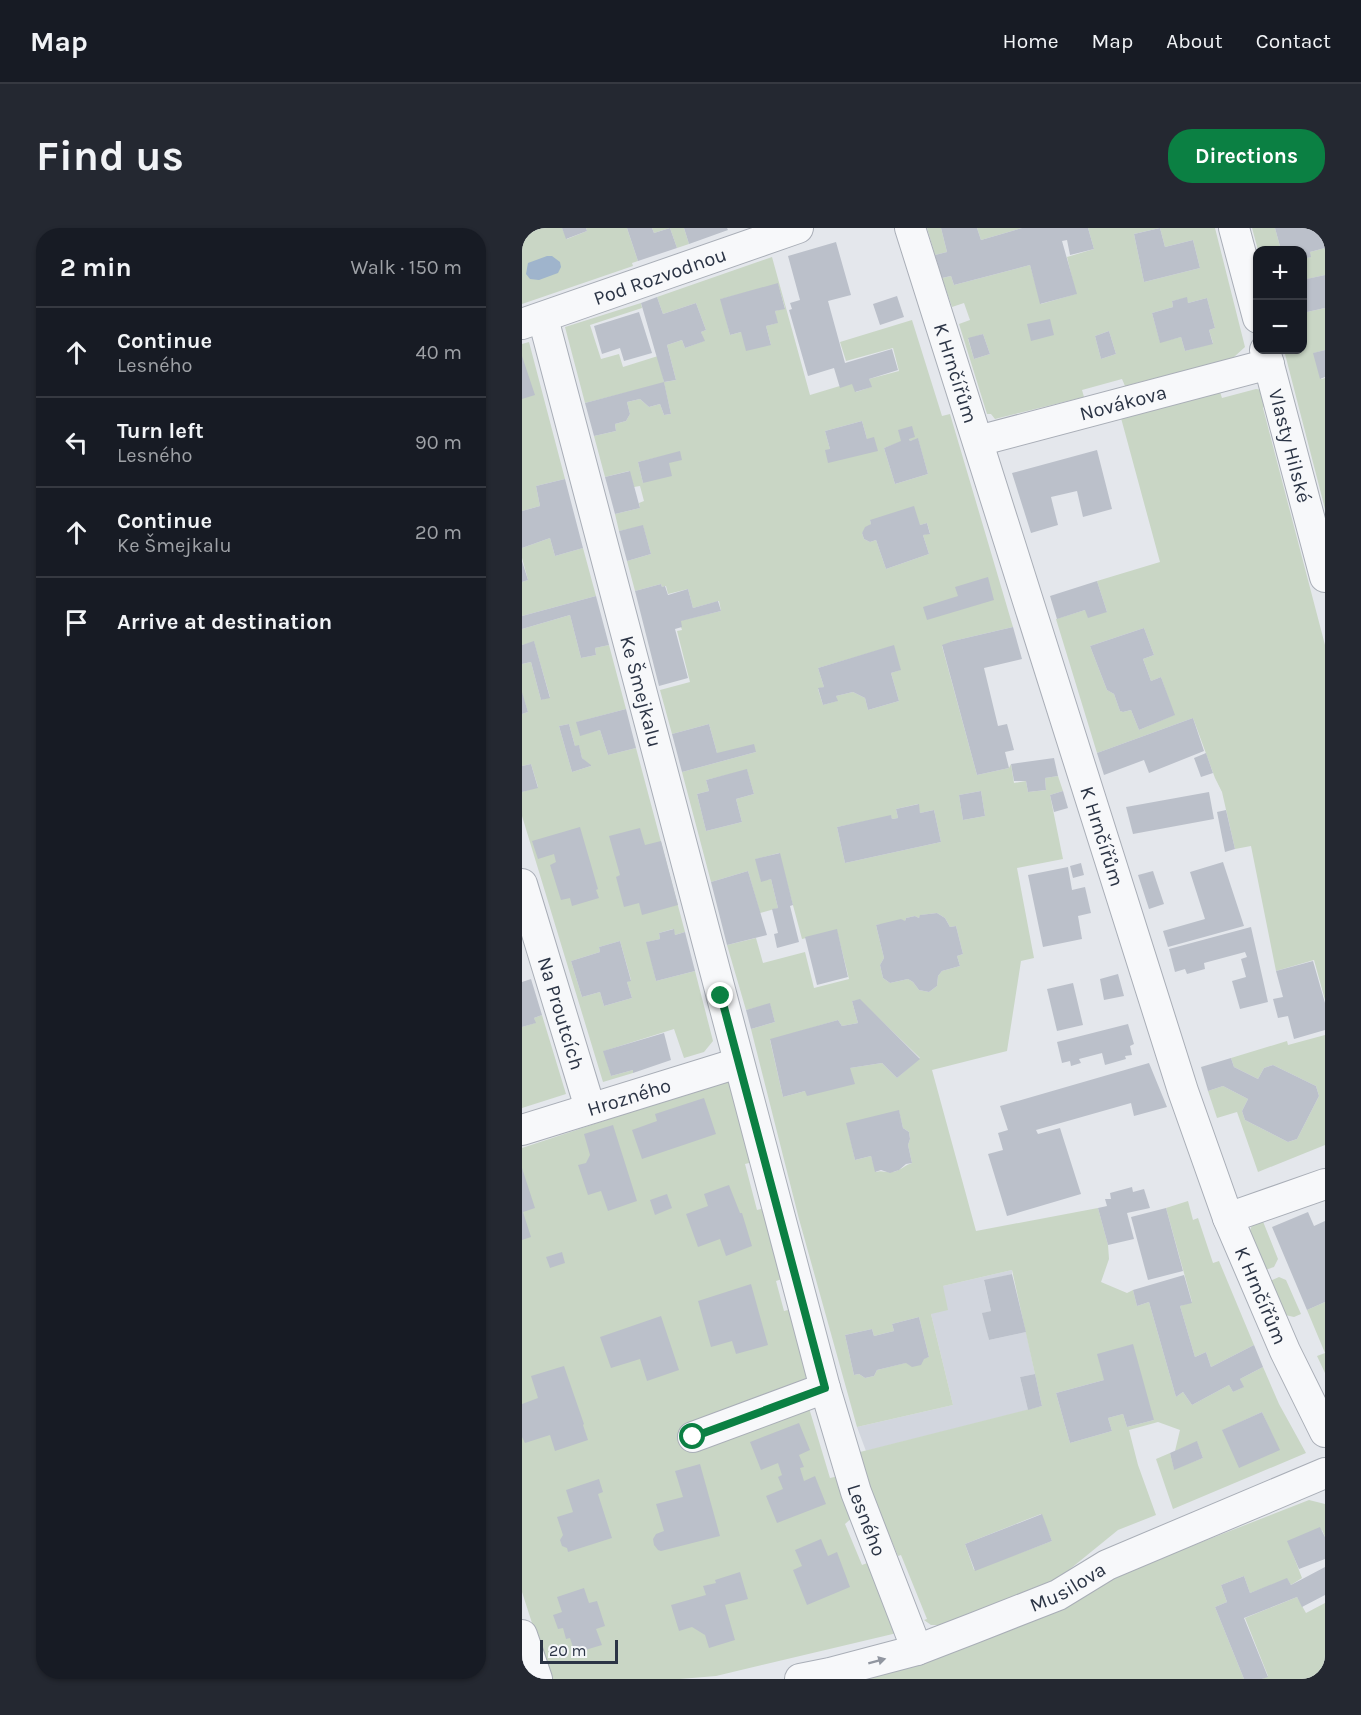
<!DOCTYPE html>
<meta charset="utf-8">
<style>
body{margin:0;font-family:Karla,sans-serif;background:#242831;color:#f1f3f6}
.controls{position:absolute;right:18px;top:18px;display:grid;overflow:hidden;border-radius:12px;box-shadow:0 2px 4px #0004}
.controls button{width:54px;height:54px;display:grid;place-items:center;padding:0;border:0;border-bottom:2px solid #363941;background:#171b24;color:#f1f3f6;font:30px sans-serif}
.scale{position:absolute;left:18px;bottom:15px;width:78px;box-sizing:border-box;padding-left:6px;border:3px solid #2b3445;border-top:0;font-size:16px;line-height:21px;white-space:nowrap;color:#2b3445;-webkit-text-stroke:4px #f4f6f9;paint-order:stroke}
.stop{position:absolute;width:18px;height:18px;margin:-14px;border:4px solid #0b8043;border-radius:50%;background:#fff}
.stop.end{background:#0b8043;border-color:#fff;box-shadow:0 2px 6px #0008}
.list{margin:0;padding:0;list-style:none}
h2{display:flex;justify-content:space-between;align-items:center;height:78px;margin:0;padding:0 24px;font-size:26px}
h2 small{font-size:20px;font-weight:400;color:#9ea1a6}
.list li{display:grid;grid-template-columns:39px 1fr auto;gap:18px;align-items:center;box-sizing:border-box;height:90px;padding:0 24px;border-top:2px solid #363941}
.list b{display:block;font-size:22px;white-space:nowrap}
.list p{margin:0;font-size:20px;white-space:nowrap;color:#9ea1a6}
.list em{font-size:20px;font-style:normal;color:#9ea1a6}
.icon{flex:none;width:33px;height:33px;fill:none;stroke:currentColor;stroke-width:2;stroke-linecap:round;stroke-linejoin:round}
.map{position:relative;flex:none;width:803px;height:1451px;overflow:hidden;border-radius:24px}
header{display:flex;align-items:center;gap:36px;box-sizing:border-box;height:84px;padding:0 30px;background:#171b24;border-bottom:2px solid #363941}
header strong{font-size:28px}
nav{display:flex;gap:33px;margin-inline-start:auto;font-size:21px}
.intro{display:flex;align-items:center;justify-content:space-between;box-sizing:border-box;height:144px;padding:0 36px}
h1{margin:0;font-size:42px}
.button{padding:15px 27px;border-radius:24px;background:#0b8043;color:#fff;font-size:21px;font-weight:700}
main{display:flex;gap:36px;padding:0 36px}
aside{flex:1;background:#171b24;border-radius:24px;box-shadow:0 2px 4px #0004}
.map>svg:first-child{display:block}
</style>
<header>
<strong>Map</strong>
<nav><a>Home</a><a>Map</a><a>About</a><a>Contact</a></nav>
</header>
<div class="intro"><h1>Find us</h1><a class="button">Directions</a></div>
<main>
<aside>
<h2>2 min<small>Walk · 150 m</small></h2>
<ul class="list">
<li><svg class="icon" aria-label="ahead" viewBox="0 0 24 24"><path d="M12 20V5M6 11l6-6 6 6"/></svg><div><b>Continue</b><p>Lesného</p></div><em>40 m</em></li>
<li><svg class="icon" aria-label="left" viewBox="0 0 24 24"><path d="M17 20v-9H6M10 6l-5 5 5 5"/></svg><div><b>Turn left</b><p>Lesného</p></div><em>90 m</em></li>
<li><svg class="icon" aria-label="ahead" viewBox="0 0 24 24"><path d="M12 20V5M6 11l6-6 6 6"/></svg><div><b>Continue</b><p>Ke Šmejkalu</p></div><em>20 m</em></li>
<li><svg class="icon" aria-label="arrive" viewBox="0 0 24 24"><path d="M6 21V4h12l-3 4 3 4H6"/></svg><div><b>Arrive at destination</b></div></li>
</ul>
</aside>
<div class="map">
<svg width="803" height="1451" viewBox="0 0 803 1451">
<rect width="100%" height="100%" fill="#e4e7ec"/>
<path fill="#d2d6de" d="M490,1042v4l-28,7 7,30 -8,2 6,27 37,-8 9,42 -15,3 8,33 -162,41 -9,-24 96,-22 -22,-91 12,-28z"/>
<path fill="#c9d6c5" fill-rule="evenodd" d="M19,0h21l5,11 20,-8 -1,-3h41l11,33 -6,2 1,3 -111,38v-69z
M130,0h32l5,16 -12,4 -7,-20 -16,5z
M405,0h14l6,24 -12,3z
M455,0h45l-41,12z
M566,0h127l30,119 -11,10 -9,3 -100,26 -3,-7 -40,11 2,7 -89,22 -4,-5h-4l-28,-90 11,-4 -6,-17 -12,4 -10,-29 9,-2 3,9 76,-20 11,39 35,-10 -9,-37 27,-8zM638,0l5,19 28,-7 7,28 -56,14 -10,-48zM664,70l2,5 19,-5 8,30 -6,2 4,13 -28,8 -4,-14 -21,5 -8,-29 21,-6 -1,-6zM587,103l7,23 -15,5 -6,-23zM461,106l7,20 -16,5 -6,-20z
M730,0h23l6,22h-23z
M803,20v27l-22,5v-21l7,-2v-5z
M250,29l38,138 43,-13 3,10 15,-5 -2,-8 30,-8 -6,-23 -47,13 -6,-19 72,-22 30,96 8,-2 63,213 -60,14 -11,5 35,129 32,-7 2,-4 3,19 12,-2 2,11 18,-2 -1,-12 13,-2 5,15 -13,4 13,64 -46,9 17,90 -13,3 -14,90 -75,19 44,161 122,-23 10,37 1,14 -8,23 26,11 6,-3 4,16 12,-4 27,95 7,-5 9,13 37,-20 4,7 10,-5 -3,-8 23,-12 16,37 27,49 -133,56 -17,-50 14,-6 4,16 29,-11 -6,-16 -22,9 5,-21 -22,-8 -29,8 9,35 18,50 -38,15 -59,48 -119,47h-9l-7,-5 3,-1 -26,-64 -3,1 -29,-69 -9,-35 182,-46 -30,-136 -69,16 5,24 -17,4 22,91 -96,22 -58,-208 -48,-190 24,-7 -5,-18 -24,6 -19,-65 29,-7 7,25 42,-11 9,36 35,-9 -12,-48 -35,8 -23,-86 -23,6 5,22 10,-2 7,29 -18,5 -12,-42 -37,11 -29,-110 74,-20 -39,1 -8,-29 -37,10 -12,-44 30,-8 -13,-51 5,-1 -3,-9 42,-10 -2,-10 -26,7 -5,-19 -20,5 -2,-8 -4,1 -1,-3 -26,7 -8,-30 24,-7 -8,-28 -24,5 -4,-17 25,-6 -1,-5 5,-2 -4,-15 -6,1 -5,-16 -24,6 -11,-41 22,-5 -1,-7 11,-3 4,-7 -3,-12 13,-3 9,8 11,-3 4,11 7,-1 -7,-31 -79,20 -20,-76 76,-24 1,5 -52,17 11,34 18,-5 4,13 35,-11 6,26 12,-2 -9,-35 15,-5 3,8 19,-7 -3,-9 5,-2 -10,-27 -33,11 -6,-17zM256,56l7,24 -10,3 2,12 -11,3 5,19 -30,-13 -11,3 -9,-36zM340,193l5,18 -37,10 -5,-18zM387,211l1,2 8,-2 10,35 -33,10 -11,-36zM158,224l-37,31 -5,-21zM348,292l50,5 7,-2 3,10 -7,2 6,19 -43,15 -10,-29 -6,2 -6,-3 -2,-6 9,-9zM371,418l7,24 -9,3 8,28 -31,9 -3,-12 -12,-6 -17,4 1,5 -14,4 -5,-16 6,-2 -6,-19zM225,542l7,24 -18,5 6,23 -36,9 -9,-37 12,-3 -3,-11zM459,563l4,25 -22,4 -4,-25zM396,576l2,9 14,-3 7,32 -96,21 -8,-36 54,-11 1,3 6,-1 -2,-9zM415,685l8,5 5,9 6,-1 7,28 -6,2 3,10 -18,5 -4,5 -1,10 -8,6 -10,-2 -6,-8 -5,-3 -18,4 -7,-5 -3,-13 4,-7 -8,-33 29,-4 1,-3 9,-2 4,2 2,-3zM338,772l60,58 -23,20 -15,-15 -32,5 -45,23 -22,6 -13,-57 68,-20 4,6 16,-3 -6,-22zM377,883l4,17 6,4 1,7 -2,6 4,18c-7,2 -12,8 -20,9 -6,1 -10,-2 -16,0l-5,-16 -16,4 -8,-36zM397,1089l10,40 -52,13 -3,6 -9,2 -6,-4 -5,1 -9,-40 27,-6 2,7 20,-5 -2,-7zM582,1152l50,40 -27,7 -4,-13 -15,4 4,13 -42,12 -14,-50zM740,1184l17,38 -56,-20zM519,1286l11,27 -78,29 -9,-26z
M781,66l4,18 18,-4v42l-11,3 7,26 4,-1v131l-41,-159h18z
M7,114l36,137 -29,7 4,20 -18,5v-167z
M734,161l8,1 5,10 -6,8 62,237v355l-11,-40 -38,11 -25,-125 -16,3 -13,-57 -7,-14 -22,-60 -96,35 -41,-134 29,-9 22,2 -10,-31 63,-19 -39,-144 99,-26 2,6zM622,400l10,27 -11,4 8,22 10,-4 13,38 -35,15 -8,-20 -8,2 -3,-1 -6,-17 -7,-4 -17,-44z
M28,310l5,18 28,-8 13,48 -74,20v-34l6,-2 -6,-22v-10z
M48,387l11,43 15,-3 -1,-7 14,-3 17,64 -49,13 3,13 20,-5 8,25 28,-7 49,184 -10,3 -2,-6 -14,4 1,6 -13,3 9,39 39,-10 18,70 -9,11 -20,6 -10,-29 -70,22 7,25 22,-6v3l-30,9 -81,-266v-24l16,-5 -7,-23 -9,2v-52l6,-2 -6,-18v-30l9,-2 10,38 9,-3 -16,-55 -12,3v-16zM47,496l6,22h4l3,12 9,8 -19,6 -13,-46zM98,713l11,39 -4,2 5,16 -28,8 -4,-14 -18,5 -11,-36 29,-9 -1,-5z
M20,787l24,79 -44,14v-81l13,-4 -1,-5z
M803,807v110l-67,27 -21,-60 -20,6 -9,-27 15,-5 25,13 -6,12 3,9 43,22 9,-3 22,-43 -3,-10 -43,-21 -9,3 -6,11 -24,-12 -3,-9 56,-17 1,4z
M207,845l24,89 -8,2 12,46 12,-3 19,70 -12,4 8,30 12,-3 17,70 -4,30 21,70 9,-2 15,40 -9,8 17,41 11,-4 24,72 -181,43 -36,3h-130l-28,-87v-444l205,-68z
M666,973l5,19 5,-2 15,45 6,-2 35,84 -43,22 -5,-15 -11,5 -15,-51 12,-4 -26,-94z
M740,991l16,40 -4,8 -9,3 -16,-37 3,-8z
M757,1049l7,3 15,34 -7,3 -9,-2 -15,-34z
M803,1074v71l-8,-17 8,-3 -18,-43z
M787,1272l16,4v33l-3,-7 -33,14 13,34 -11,7 -4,-6 -37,14 -6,-17 -23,9 6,17 -12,5 29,72h-392z
M775,1369l9,16 19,-10v76h-63l6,-3 -23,-58z"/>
<path fill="#9fb4cc" d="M25,28h5l8,6 1,5 -3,6 -19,7 -9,-1 -4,-5 2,-11z"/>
<path fill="#bbc0ca" d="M0,0h18l-18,7z
M40,0h24l1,3 -21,8z
M105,0h25l2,5 16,-5 7,20 -39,13z
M162,0h43l1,2 -39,14z
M419,0h36l4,12 41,-12h66l6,21 -24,6 -3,-15 -5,1 15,53 -37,10 -10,-39 -76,20 -3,-9 -9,2 -7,-23 12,-3z
M638,0l5,19 28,-7 7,28 -56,14 -10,-48z
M753,0h50v20l-15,4 1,5 -9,2v-9h-21z
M314,14l15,53 -23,6 17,62 47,-14 6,21 -29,9 3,8 -17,5 -3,-8 -12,4 -6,-20 -26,8 -19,-66 3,-1 -2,-6 10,-3 -12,-44z
M803,47v33l-18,4 -5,-18v-14z
M256,55l7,26 -10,2 3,12 -12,3 5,19 -25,6 -5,-19 -11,3 -10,-36z
M375,68l7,21 -24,8 -7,-21z
M135,69l6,17 33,-11 10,27 -5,2 4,9 -20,7 -3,-8 -15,5 9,35 -12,2 -23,-79z
M665,69l1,6 19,-5 8,30 -6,2 4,14 -28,7 -4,-14 -21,6 -8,-30 21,-6 -1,-6z
M117,84l13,41 -28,8 -4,-13 -18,6 -8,-28z
M528,91l4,16 -23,6 -4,-17z
M587,103l7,23 -15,5 -6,-23z
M461,106l7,20 -16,5 -6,-21z
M803,122v27l-5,2 -7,-26z
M0,128l13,39 -13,4z
M142,154l7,32 -7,1 -4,-11 -11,3 -9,-8 -13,3 3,12 -4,7 -11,3 1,7 -22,5 -9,-33z
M340,193l5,18 7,-2 4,14 -50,12 -3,-13 5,-1 -5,-18z
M390,198l3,11 -6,2 1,2 8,-3 10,36 -33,10 -11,-36 17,-7 -3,-11z
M575,222l15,59 -29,8 -6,-26 -26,6 7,28 -27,8 -19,-60z
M158,223l2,9 -13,3 3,13 -29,7 -5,-21z
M108,243l10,37 -25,6 -10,-37z
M43,251l18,69 -28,8 -5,-18 -28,10v-37l18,-5 -4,-20z
M392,278l6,19 7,-2 3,11 -7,1 6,19 -43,15 -10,-29 -6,2 -6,-3 -2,-6 3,-6 6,-3 -1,-4z
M121,297l8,29 -24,7 -8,-30z
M0,333l6,19 -6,2z
M466,349l6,23 -67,20 -4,-13 35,-11 -3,-9z
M575,353l10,31 -19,6 -3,-8 -28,9 -7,-23z
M139,356l1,3 3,-1 3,9 20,-6 5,19 25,-7 3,10 -40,10 1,6 -7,2 13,49 -29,8 -24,-95z
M74,368l13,49 -14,3 1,7 -15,3 -11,-43 -48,14v-13z
M491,399l9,32 -38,9 14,58 9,-2 7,26 -9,2 4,16 -32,7 -35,-130 11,-4z
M622,400l10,27 -11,4 8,22 10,-4 14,38 -36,15 -8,-20 -8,2 -3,-1 -6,-17 -7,-4 -17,-44z
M12,413l16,57 -9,2 -10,-38 -9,2v-19z
M372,417l7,25 -10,3 8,28 -31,9 -3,-12 -12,-6 -17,4 2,5 -15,4 -5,-17 6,-1 -6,-19z
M0,464l6,20 -6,2z
M104,481l10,39 -28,7 -8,-25 -20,6 -4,-14z
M671,490l11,33 -55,22 -5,-13 -40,15 -7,-22z
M47,496l6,22 4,-1 3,13 9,7v1l-19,6 -13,-46z
M187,496l8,29 37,-9 2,8 -74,20 -10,-38z
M684,525l7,20 -12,4 -7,-19z
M532,530l4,18 -13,2 1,12 -18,2 -2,-11h-12l-3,-17z
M9,536l7,24 -16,4v-26z
M225,541l7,25 -18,5 6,23 -36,9 -9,-37 12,-3 -3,-11z
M459,563l4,25 -22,4 -4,-25z
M541,563l5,17 -14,4 -4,-17z
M687,564l5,27 -81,15 -7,-27z
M397,576l1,9 14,-3 7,32 -96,21 -8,-36 54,-12 1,4 6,-1 -2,-9z
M704,582l9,39 -10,3 -8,-40z
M58,599l18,62 -2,1 3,8 -27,8 -2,-8 -9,2 -11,-35 6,-3 -2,-8 -16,5 -6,-18z
M118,600l5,17 16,-4 17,64 -36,10 -3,-12 -15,4 -8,-30 4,-2 -11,-39z
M258,625l13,52 -3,1 9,36 -22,6 -3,-14 4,-1 -6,-24 6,-1 -7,-29 -10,3 -6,-23z
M701,634l21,64 -76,21 -5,-16 42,-12 -15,-47z
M559,635l3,12 -11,3 -3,-12z
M546,639l4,23 13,-3 6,26 -13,3 4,23 -39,8 -15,-72z
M226,643l19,64 -40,10 -16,-63z
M631,643l11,33 -15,5 -11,-34z
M415,685l8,5 5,9 6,-1 7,28 -6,2 3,10 -18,5 -4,5 -1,10 -8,6 -10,-2 -6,-8 -5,-3 -18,4 -7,-5 -3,-13 4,-7 -8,-33 25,-6 4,2 1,-3 9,-2 4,2 1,-3z
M729,699l17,75 -28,7 -8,-28 14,-4 -5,-18 6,-2 -2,-5 -41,11 1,6 -18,5 -2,-5 -10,3 -6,-23z
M152,701l1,6 10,-3 10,39 -39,10 -10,-39 14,-3 -1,-6z
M315,701l11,48 -31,8 -12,-48z
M98,713l11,40 -4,1 5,16 -28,8 -4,-14 -18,5 -11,-36 29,-9 -1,-5z
M791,733l12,42v27l-31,9 -6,-23 -10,2 -5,-19 10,-2 -7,-26z
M596,746l6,22 -20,4 -4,-21z
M9,751l11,36 -8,3 2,5 -14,4v-45z
M551,755l10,42 -26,6 -10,-42z
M338,771l60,60 -23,19 -15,-15 -32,5 5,16 -48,12 -2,-5 -22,6 -13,-58 68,-19 4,6 16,-3 -6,-22z
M248,775l5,19 -24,7 -5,-19z
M606,796l6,20 -4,2 2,9 -7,1 1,3 -21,6 -3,-12 -23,6 2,4 -10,3 -1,-5 -8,2 -5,-21z
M142,805l7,27 -38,13v-3l-22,6 -8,-25z
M709,830l3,9 24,12 6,-11 9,-3 43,21 3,10 -22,43 -9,3 -43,-22 -3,-9 6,-12 -25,-13 -15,5 -7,-24z
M627,835l18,44 -33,9 -3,-13 -95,27 2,4 22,-6 21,66 -74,22 -19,-62 15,-4 -5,-17 10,-3 -8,-24z
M182,870l12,36 -74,25 -10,-29 25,-9 -2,-7z
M377,882l4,18 6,4 1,7 -2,6 4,18 -6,1 -7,6 -9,3 -9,-3 -6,2 -4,-16 -16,4 -9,-37z
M91,897l24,76 -29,10 -7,-20 -13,4 -10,-30 8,-2 4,-8 -6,-21z
M0,940l13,40 -12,4 8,25 -9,3z
M207,957l11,28h2l10,33 -26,10 -6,-17 -22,8 -12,-33 22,-8 -4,-12z
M610,959l1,5 11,-3 6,19 -23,5 7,26 -26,6 -10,-37 9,-2 -2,-7h6l-1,-6z
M145,966l5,14 -17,7 -5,-15z
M644,980l17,63 -35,9 -17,-63z
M786,984l6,14 11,-5v81l-18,8 -35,-83z
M40,1024l3,11 -15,5 -4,-11z
M490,1046l14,58 -37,8 -7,-27 9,-2 -7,-31z
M662,1047l8,28 -12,3 15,51 11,-5 5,15 43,-22 9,22 -23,12 4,8 -11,5 -4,-7 -37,20 -9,-13 -7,5 -27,-95 -12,4 -4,-16z
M229,1056l17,61 -32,9 -4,-13 -21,6 -13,-46z
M139,1088l18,54 -32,11 -7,-22 -29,9 -11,-31z
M397,1089l10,40 -5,2 -3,6 -9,2 -6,-4 -29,7 -3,6 -9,2 -6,-4 -5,1 -9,-40 27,-6 2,7 20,-5 -2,-7z
M611,1116l21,76 -27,7 -4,-13 -15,4 4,13 -42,12 -14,-50 48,-13 -7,-26z
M42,1138l20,58 -1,1 5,15 -33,11 -5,-16 -25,8 -3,-6v-33l16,-6 -7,-22z
M513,1146l7,32 -14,4 -8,-33z
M740,1184l18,38 -41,18 -17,-38z
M277,1195l11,27 -11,5 5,12 -4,1 4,13 11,-5 11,28 -49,19 -11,-27 17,-7 -5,-12 4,-2 -4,-12 -17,7 -11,-28z
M675,1213l6,17 -29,12 -4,-17z
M178,1236l20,72 -59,15 -3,-1 -4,-5 -1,-6 3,-5 8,-3 -8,-27 27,-7 -8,-26z
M77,1251l4,13 -5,2 14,44 -44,14 -1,-4 -5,-2 -2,-6 3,-5 -6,-18 16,-5 -7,-22z
M520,1286l10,27 -77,30 -10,-27z
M798,1299l5,10v22l-26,10 -12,-28z
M299,1311l7,17 9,-4 13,35 -43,18 -14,-35 9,-4 -7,-16z
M803,1339v28l-23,12 -5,-10 -53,21 24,59 -6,2h-18l-29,-72 12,-5 -6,-17 23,-9 6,17 37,-15 4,7z
M218,1344l8,27 -23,6 10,35 -26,8 -4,-13 -13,-8 -13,4 -8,-26 35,-10 -3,-9 13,-3 -1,-3z
M62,1360l5,15 8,-2 8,25 -9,3 6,16 -27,8 -5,-15 -4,1 -3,-11 -5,1 -5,-14 9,-3 -5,-15z"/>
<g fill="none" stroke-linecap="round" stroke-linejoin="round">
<g stroke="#a9aeb7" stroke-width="32">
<g id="minor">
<path id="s1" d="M388,0l273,863 45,127 57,133 40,81"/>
<path d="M712,0l24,90"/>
<path id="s2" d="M21,90l282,1070 31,104 61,158"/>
<path id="s3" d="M0,96l276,-96"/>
<path id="s4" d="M743,122l60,227"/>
<path id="s5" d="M456,213l291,-77"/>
<path id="s6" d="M0,656l68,224"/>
<path id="s7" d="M0,902l216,-67"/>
<path d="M706,990l97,-34"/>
<path d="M171,1209l132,-49"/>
<path d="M0,1407l15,44"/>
<path id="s8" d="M278,1451l30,-6 87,-23 57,-22 84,-33 49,-30 218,-92"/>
</g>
</g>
<use href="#minor" stroke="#f7f8fa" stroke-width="30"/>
</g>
<defs><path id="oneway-solid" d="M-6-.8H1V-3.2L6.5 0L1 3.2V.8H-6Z" transform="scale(1.5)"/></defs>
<use fill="#9196a0" href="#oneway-solid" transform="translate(355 1433) rotate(-15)"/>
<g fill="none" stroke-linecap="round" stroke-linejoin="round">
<path stroke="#0b8043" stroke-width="8" d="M171,1209l132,-49 -104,-392"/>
</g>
<g text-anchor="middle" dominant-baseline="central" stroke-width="6" stroke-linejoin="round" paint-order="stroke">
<g font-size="20" fill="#2b3445" stroke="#f4f6f9">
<text stroke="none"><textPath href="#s3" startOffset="146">Pod Rozvodnou</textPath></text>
<text stroke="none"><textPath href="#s1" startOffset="152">K Hrnčířům</textPath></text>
<text stroke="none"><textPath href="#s5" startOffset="150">Novákova</textPath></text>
<text stroke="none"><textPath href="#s4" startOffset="99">Vlasty Hilské</textPath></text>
<text stroke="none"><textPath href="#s2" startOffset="386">Ke Šmejkalu</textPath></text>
<text stroke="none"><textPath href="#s1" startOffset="638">K Hrnčířům</textPath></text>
<text stroke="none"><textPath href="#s6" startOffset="135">Na Proutcích</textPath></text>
<text stroke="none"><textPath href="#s7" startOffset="112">Hrozného</textPath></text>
<text stroke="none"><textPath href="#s1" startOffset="1124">K Hrnčířům</textPath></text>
<text stroke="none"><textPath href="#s2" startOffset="1245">Lesného</textPath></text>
<text stroke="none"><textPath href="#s8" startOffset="284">Musilova</textPath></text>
</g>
</g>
</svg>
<div class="controls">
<button>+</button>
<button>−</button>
</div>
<div class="scale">20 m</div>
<div class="stop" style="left:171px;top:1209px"></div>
<div class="stop end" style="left:199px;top:768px"></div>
</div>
</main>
